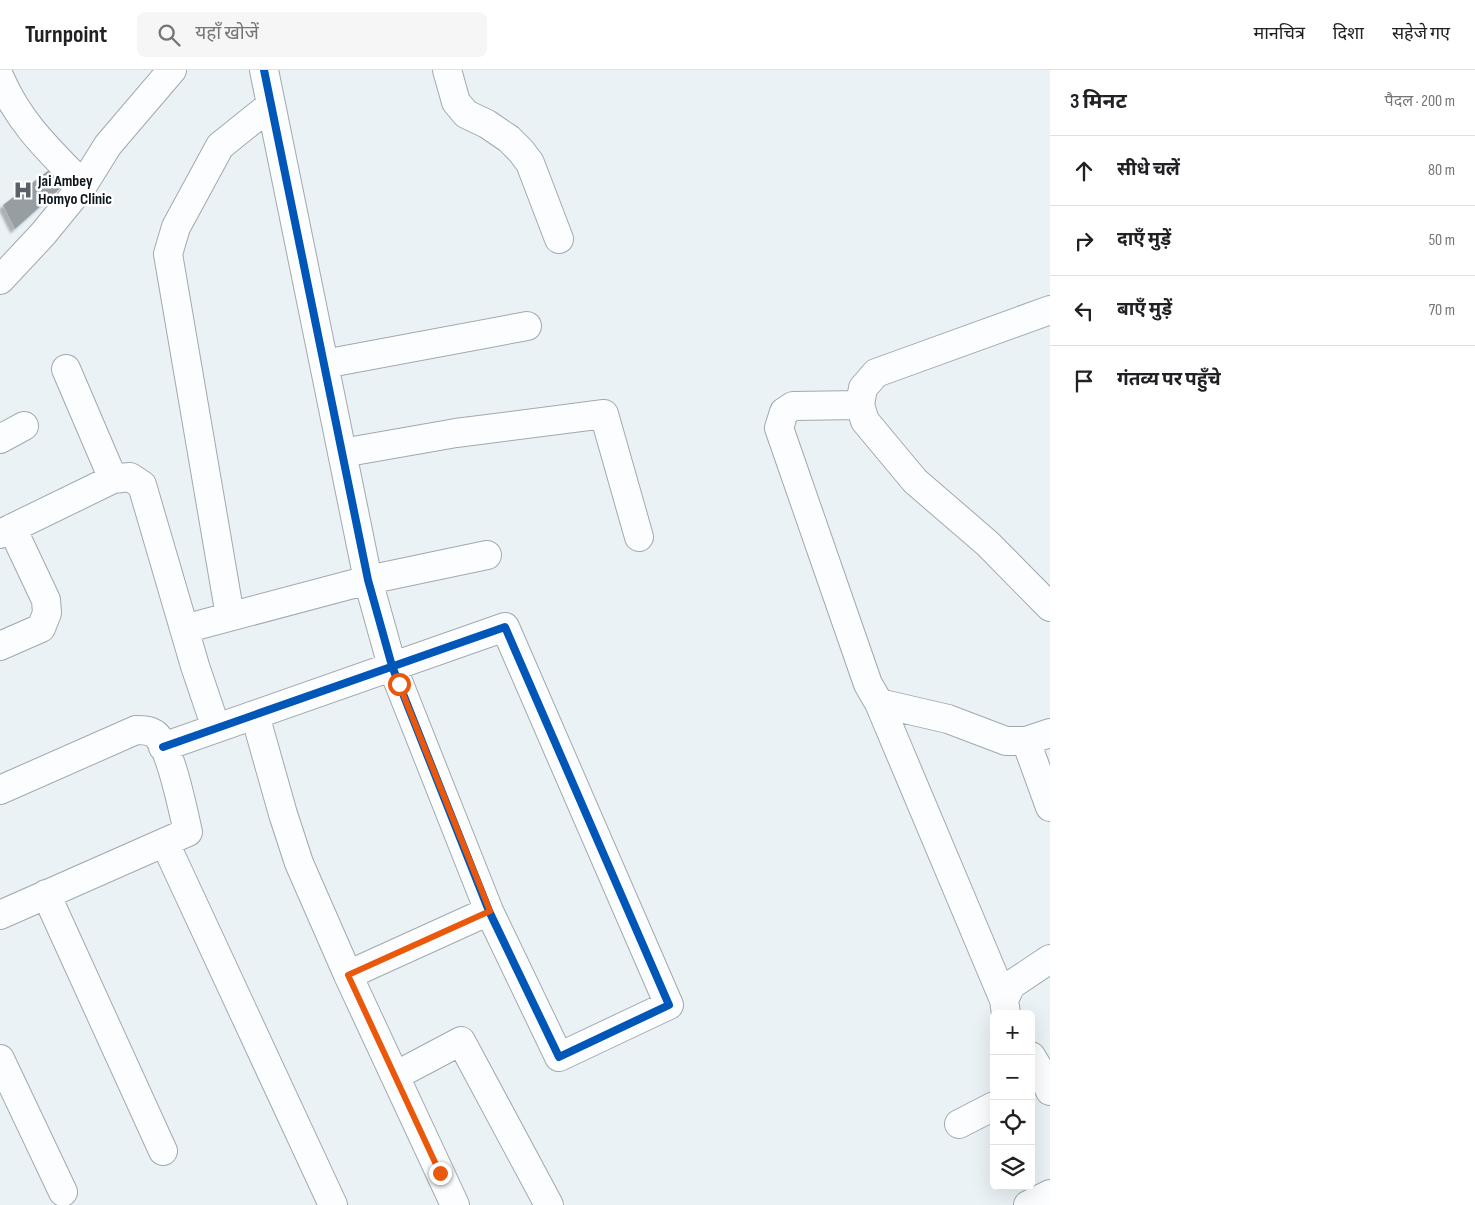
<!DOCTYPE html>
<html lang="hi">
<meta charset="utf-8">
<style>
body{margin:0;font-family:"Sofia Sans Condensed","Noto Sans Devanagari",sans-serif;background:#f6f6f6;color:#202124}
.controls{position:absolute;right:15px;bottom:15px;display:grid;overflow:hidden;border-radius:8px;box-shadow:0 5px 20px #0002}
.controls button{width:45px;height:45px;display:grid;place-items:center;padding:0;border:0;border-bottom:1px solid #e0e0e0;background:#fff;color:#202124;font:25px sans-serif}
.stop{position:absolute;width:15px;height:15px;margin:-11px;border:4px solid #ea580c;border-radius:50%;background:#fff}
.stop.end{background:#ea580c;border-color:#fff;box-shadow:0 1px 5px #0008}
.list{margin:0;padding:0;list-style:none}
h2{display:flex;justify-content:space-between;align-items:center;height:65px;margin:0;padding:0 20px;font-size:21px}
h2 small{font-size:16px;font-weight:400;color:#757577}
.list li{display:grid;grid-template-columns:32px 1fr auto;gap:15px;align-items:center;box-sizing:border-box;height:70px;padding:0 20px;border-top:1px solid #e0e0e0}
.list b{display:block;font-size:19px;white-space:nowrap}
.list em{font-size:16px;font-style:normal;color:#757577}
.icon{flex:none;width:28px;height:28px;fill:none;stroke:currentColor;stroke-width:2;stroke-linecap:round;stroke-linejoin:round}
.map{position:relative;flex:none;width:1050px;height:1135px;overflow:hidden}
header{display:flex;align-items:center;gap:30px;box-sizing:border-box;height:70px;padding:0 25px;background:#fff;border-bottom:1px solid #e0e0e0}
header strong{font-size:24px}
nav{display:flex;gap:28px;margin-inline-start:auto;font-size:18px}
.search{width:350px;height:45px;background:#f6f6f6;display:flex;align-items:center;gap:12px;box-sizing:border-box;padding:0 18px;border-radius:8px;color:#757577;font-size:19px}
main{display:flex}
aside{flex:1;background:#fff}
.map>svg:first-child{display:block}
</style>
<header>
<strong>Turnpoint</strong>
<div class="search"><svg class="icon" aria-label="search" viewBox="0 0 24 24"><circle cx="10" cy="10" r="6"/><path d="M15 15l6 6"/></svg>यहाँ खोजें</div>
<nav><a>मानचित्र</a><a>दिशा</a><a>सहेजे गए</a></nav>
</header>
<main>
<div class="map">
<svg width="1050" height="1135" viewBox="0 0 1050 1135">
<defs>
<filter id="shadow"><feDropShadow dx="-4.5" dy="4.5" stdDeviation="1" flood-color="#0004"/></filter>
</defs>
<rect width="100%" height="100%" fill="#ebf2f6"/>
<path fill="#969ea4" filter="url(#shadow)" d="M49,100l13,17 -47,42 -12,-24z"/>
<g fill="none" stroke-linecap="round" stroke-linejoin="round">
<g stroke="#a1a9ae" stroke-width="30">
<path id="minor" d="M447,0l9,32 10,12 21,10 22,15 12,12 9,12 29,76
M0,8c20,46 49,72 83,107
M0,210l43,-46 40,-49 25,-40 64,-75
M1050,240l-174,63 -13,15 -3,17 5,16 50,60 73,63 62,63
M324,294l203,-38
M66,299l47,110
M860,335l-67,1 -9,6 -5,16 89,256 11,19 69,16 58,22h20
M0,369l24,-13
M342,383l114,-20 148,-19 35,123
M0,464l113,-55 17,-2 12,8 53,181 21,62
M230,546l-62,-362 8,-27 44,-81 51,-41
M184,559l184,-49 119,-25
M0,576l41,-18 6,-15 -1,-13 -34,-72
M879,633l125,297
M255,645l28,99 16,49 49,112
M1050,663l-24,8 24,66
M163,677l342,-120 164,378 -110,52 -70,-146 -97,-245 -24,-86 -104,-510
M0,720l136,-60c7,0 13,0 19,4 16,13 28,77 33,98l-188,83
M165,773l168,362
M46,824l117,257
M1006,944l-2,-14 7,-15 39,-26
M1031,986l14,23 5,12
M0,989l63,133
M395,1006l66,-35 88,164
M959,1054l35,-18
M455,1135l-107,-230 141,-64
M1028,1135l22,-11"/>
</g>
<use href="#minor" stroke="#fcfdfe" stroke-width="28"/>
<g stroke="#fff" stroke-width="11">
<path id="cycleway" d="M163,677l342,-120 164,378 -110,52 -70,-146 -97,-245 -24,-86 -104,-510"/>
</g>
<use href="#cycleway" stroke="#0057b8" stroke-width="8"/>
</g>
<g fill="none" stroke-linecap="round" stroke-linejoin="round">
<path stroke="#ea580c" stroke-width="6" d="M399,614l91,227 -142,64 92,198"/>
</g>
<defs>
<g id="hospital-bare" transform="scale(1.5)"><path d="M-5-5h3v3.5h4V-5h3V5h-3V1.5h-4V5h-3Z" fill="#596268" stroke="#fff" stroke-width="2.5" paint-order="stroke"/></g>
</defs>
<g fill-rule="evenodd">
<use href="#hospital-bare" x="23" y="120"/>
</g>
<g text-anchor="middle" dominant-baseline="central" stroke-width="5" stroke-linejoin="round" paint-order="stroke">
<g font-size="16" font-weight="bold" fill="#0b151c" stroke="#fff" text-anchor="start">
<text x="38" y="111">Jai Ambey<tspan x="38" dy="18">Homyo Clinic</tspan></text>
</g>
</g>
</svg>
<div class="controls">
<button>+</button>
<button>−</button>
<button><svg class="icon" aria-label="locate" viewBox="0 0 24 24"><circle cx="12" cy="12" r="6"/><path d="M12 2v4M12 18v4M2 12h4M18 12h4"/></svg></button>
<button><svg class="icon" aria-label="layers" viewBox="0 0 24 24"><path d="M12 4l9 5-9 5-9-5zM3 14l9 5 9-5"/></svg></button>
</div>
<div class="stop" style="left:399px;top:614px"></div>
<div class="stop end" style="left:440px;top:1103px"></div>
</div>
<aside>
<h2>3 मिनट<small>पैदल · 200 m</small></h2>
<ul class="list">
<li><svg class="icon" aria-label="ahead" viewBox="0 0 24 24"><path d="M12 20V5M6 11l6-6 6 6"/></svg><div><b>सीधे चलें</b></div><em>80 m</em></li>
<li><svg class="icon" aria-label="right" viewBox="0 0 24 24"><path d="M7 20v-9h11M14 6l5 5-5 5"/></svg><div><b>दाएँ मुड़ें</b></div><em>50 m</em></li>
<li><svg class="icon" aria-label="left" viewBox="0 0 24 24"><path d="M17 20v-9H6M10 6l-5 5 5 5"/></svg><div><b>बाएँ मुड़ें</b></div><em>70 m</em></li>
<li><svg class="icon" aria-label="arrive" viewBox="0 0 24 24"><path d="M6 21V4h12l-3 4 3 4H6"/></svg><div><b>गंतव्य पर पहुँचे</b></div></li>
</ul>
</aside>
</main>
